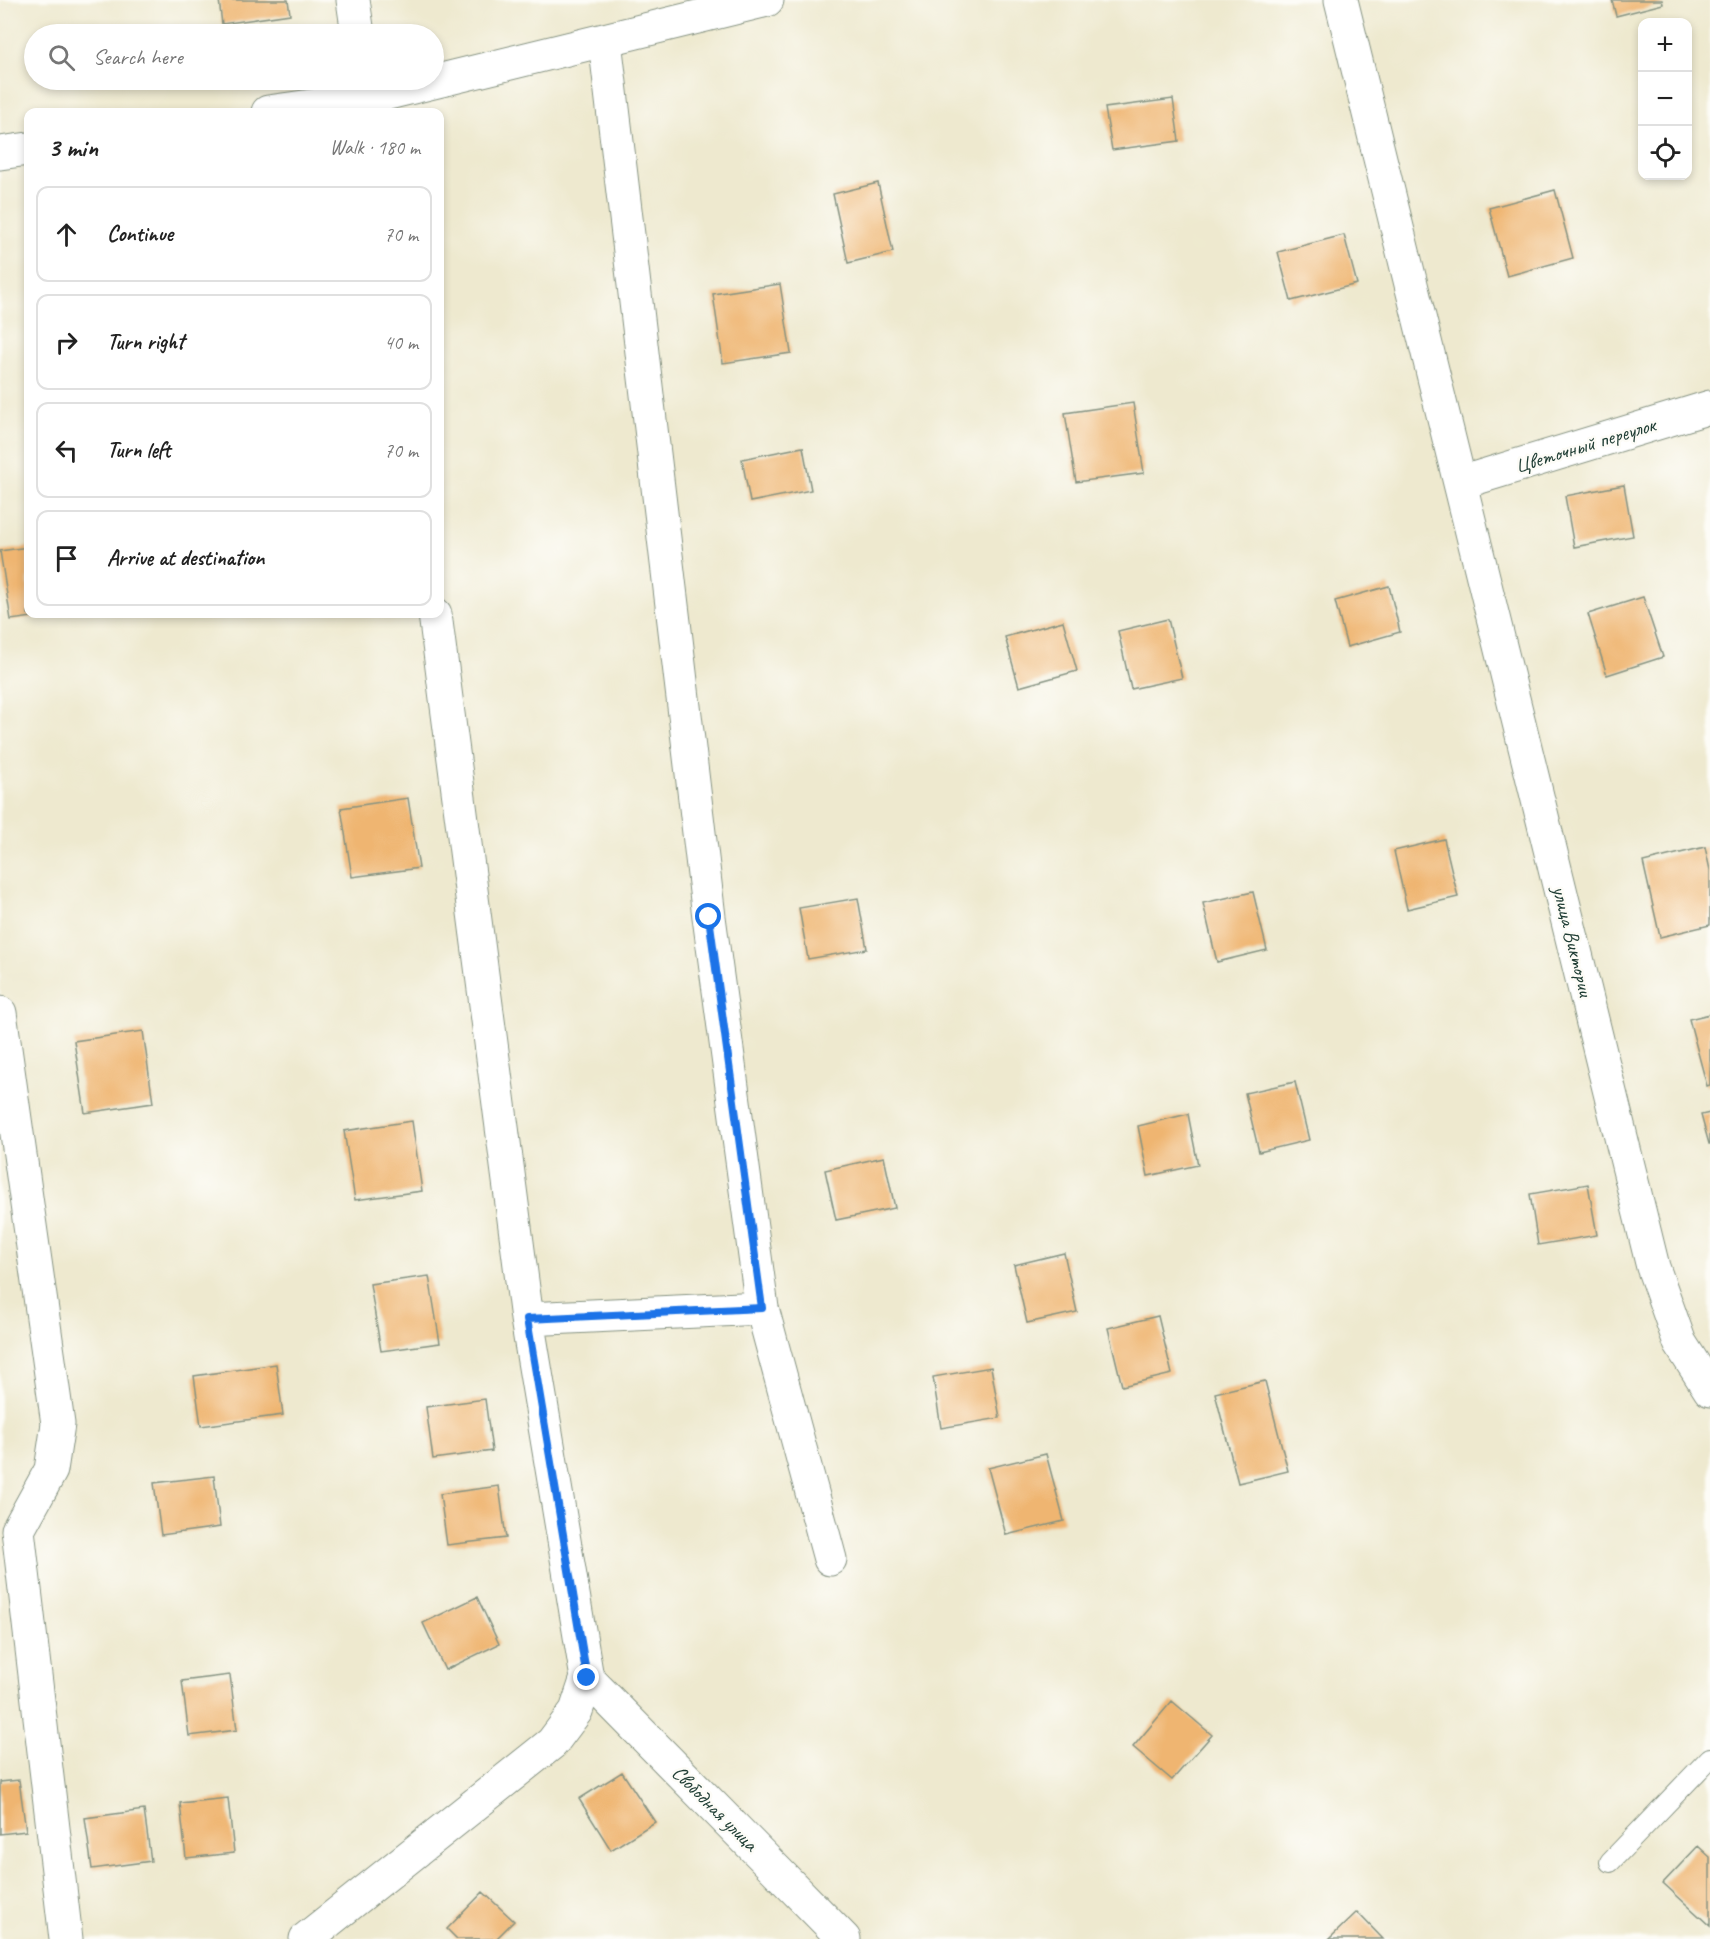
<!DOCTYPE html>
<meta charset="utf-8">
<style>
body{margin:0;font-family:Caveat,sans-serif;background:#f2f2f2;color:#222}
.controls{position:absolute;right:18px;top:18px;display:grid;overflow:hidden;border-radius:12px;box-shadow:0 3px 9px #0003}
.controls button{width:54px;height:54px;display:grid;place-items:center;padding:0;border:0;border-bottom:2px solid #e0e0e0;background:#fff;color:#222;font:30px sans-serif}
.stop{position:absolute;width:18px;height:18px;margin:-14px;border:4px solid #1a73e8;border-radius:50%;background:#fff}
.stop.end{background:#1a73e8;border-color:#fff;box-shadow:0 2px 6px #0008}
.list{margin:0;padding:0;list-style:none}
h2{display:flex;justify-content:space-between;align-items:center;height:78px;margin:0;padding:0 24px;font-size:26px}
h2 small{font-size:20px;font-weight:400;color:#767676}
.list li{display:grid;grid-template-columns:39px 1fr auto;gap:18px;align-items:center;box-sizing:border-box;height:96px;margin:0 12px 12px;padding:0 12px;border:2px solid #e0e0e0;border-radius:12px}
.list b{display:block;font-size:22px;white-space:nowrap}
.list em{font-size:20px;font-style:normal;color:#767676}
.icon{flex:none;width:33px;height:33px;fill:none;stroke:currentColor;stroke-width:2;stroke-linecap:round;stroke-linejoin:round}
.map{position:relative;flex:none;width:1710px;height:1939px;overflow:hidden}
.search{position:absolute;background:#fff;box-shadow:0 3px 9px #0003;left:24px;top:24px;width:420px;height:66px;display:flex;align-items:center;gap:15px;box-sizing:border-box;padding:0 21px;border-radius:33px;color:#767676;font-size:22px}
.panel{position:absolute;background:#fff;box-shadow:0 3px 9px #0003;left:24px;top:108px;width:420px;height:510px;border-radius:12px}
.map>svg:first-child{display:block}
</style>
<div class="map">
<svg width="1710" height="1939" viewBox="0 0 1710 1939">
<rect width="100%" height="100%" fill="#fdfcf7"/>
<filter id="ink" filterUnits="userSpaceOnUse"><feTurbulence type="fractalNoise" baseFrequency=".0167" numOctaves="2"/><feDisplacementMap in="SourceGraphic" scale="12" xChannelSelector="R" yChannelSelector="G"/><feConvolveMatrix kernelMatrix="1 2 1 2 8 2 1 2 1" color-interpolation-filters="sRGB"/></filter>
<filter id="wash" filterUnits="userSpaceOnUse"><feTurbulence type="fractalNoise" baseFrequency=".008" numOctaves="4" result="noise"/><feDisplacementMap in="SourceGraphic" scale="24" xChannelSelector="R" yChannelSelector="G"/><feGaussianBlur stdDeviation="1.35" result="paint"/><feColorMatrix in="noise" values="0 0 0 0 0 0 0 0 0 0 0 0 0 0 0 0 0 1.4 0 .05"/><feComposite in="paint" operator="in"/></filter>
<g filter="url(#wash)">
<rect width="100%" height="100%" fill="#eee9cf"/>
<g id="blocks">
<path fill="#efb571" d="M219,0h69l2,14 -68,10z
M1612,0h50l1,4 -47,12z
M1173,99l6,42 -67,9 -7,-42z
M878,183l15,69 -45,11 -15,-69z
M1555,190l18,68 -66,18 -18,-68z
M1344,235l13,49 -66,17 -13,-49z
M780,284l11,69 -68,10 -10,-69z
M1133,403l11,70 -68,9 -11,-69z
M803,447l8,43 -61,12 -8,-43z
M1624,485l9,51 -59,11 -9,-51z
M28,547v67l19,1 -36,5 -11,-69z
M1389,586l11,46 -53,15 -12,-46z
M1643,597l20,60 -56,18 -19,-61z
M1168,619l14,59 -51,11 -13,-58z
M1063,621l14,50 -58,16 -14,-50z
M408,798l11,70 -67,9 -11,-69z
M1444,839l14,58 -51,12 -13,-58z
M1705,847l5,23v55l-50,12 -17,-75z
M1253,892l14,58 -50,12 -14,-59z
M858,898l9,51 -59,10 -9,-51z
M1710,1014v71l-3,1 -18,-67z
M143,1031l10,72 -68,10 -11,-72z
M1295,1082l14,58 -50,12 -14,-59z
M1710,1113v31h-1l-8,-29z
M1188,1114l10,51 -50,11 -10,-50z
M412,1121l10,70 -67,9 -11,-69z
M884,1157l11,51 -59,12 -11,-50z
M1588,1184l9,51 -59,10 -8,-51z
M1064,1253l13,59 -50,11 -13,-58z
M429,1276l11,67 -59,8 -11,-67z
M1158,1316l14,58 -50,12 -14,-58z
M276,1364l7,51 -82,11 -7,-50z
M991,1367l9,51 -59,10 -8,-51z
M1265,1381l23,90 -50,12 -23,-90z
M485,1399l7,52 -59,8 -7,-52z
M1046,1454l18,67 -58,14 -18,-67z
M214,1476l6,51 -59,8 -7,-52z
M499,1486l7,52 -59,7 -7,-51z
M477,1597l22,47 -54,26 -22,-47z
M230,1675l7,55 -48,6 -7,-55z
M1172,1701l40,34 -40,45 -39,-33z
M622,1772l33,50 -44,28 -32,-51z
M19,1780l7,51 -26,3v-52z
M228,1798l6,55 -48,5 -6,-55z
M144,1810l7,51 -59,8 -7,-51z
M1698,1846l12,11v69l-47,-43z
M483,1892l31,29 -18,18h-39l-10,-10z
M1357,1912l26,27h-54z"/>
</g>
</g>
<g filter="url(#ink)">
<use href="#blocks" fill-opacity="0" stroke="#869382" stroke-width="1.5"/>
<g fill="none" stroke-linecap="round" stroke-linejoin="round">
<g stroke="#869382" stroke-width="22">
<path id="service" d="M1610,1862l100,-104"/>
</g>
<g stroke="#869382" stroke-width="35">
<path id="minor" d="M353,0l5,34
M1341,0l312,1267 27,76 30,47
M605,41l104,876 53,391 68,251
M268,112l100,-14 399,-98
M0,153l28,-4
M1460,483l250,-76
M0,1013l58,411 -7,46 -33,60 48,409
M527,1319l235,-11
M587,1678l257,261
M306,1939l246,-196 24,-32 11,-33 -60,-359 -92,-705"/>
</g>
<use href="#service" stroke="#fff" stroke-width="20"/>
<use href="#minor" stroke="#fff" stroke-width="33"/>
</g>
</g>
<g fill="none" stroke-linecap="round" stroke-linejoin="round" filter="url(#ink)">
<path stroke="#1a73e8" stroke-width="8" d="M587,1678l-60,-359 235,-11 -53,-391"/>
</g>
<g text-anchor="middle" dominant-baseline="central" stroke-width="5" stroke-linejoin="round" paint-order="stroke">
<g font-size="21" fill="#1f3d34" stroke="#fdfcf7">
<text transform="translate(1585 445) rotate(-17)">Цветочный переулок</text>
<text transform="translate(1573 941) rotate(76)">улица Виктории</text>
<text transform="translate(715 1808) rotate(45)">Свободная улица</text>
</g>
</g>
</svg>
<div class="controls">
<button>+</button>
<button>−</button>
<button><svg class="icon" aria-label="locate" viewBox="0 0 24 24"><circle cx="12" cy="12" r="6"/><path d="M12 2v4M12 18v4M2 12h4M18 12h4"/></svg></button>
</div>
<div class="stop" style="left:709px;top:917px"></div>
<div class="stop end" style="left:587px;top:1678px"></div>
<div class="search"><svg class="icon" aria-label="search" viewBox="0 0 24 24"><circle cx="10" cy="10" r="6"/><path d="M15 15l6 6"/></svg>Search here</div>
<section class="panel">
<h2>3 min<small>Walk · 180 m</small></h2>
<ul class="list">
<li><svg class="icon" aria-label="ahead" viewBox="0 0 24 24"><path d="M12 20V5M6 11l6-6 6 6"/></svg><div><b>Continue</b></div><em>70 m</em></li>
<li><svg class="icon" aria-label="right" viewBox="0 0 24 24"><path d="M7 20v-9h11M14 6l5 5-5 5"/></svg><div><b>Turn right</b></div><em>40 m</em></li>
<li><svg class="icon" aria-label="left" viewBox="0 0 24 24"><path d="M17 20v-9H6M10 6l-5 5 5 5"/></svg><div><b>Turn left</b></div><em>70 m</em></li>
<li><svg class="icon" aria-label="arrive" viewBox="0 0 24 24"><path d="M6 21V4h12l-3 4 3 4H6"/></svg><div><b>Arrive at destination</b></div></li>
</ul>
</section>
</div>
